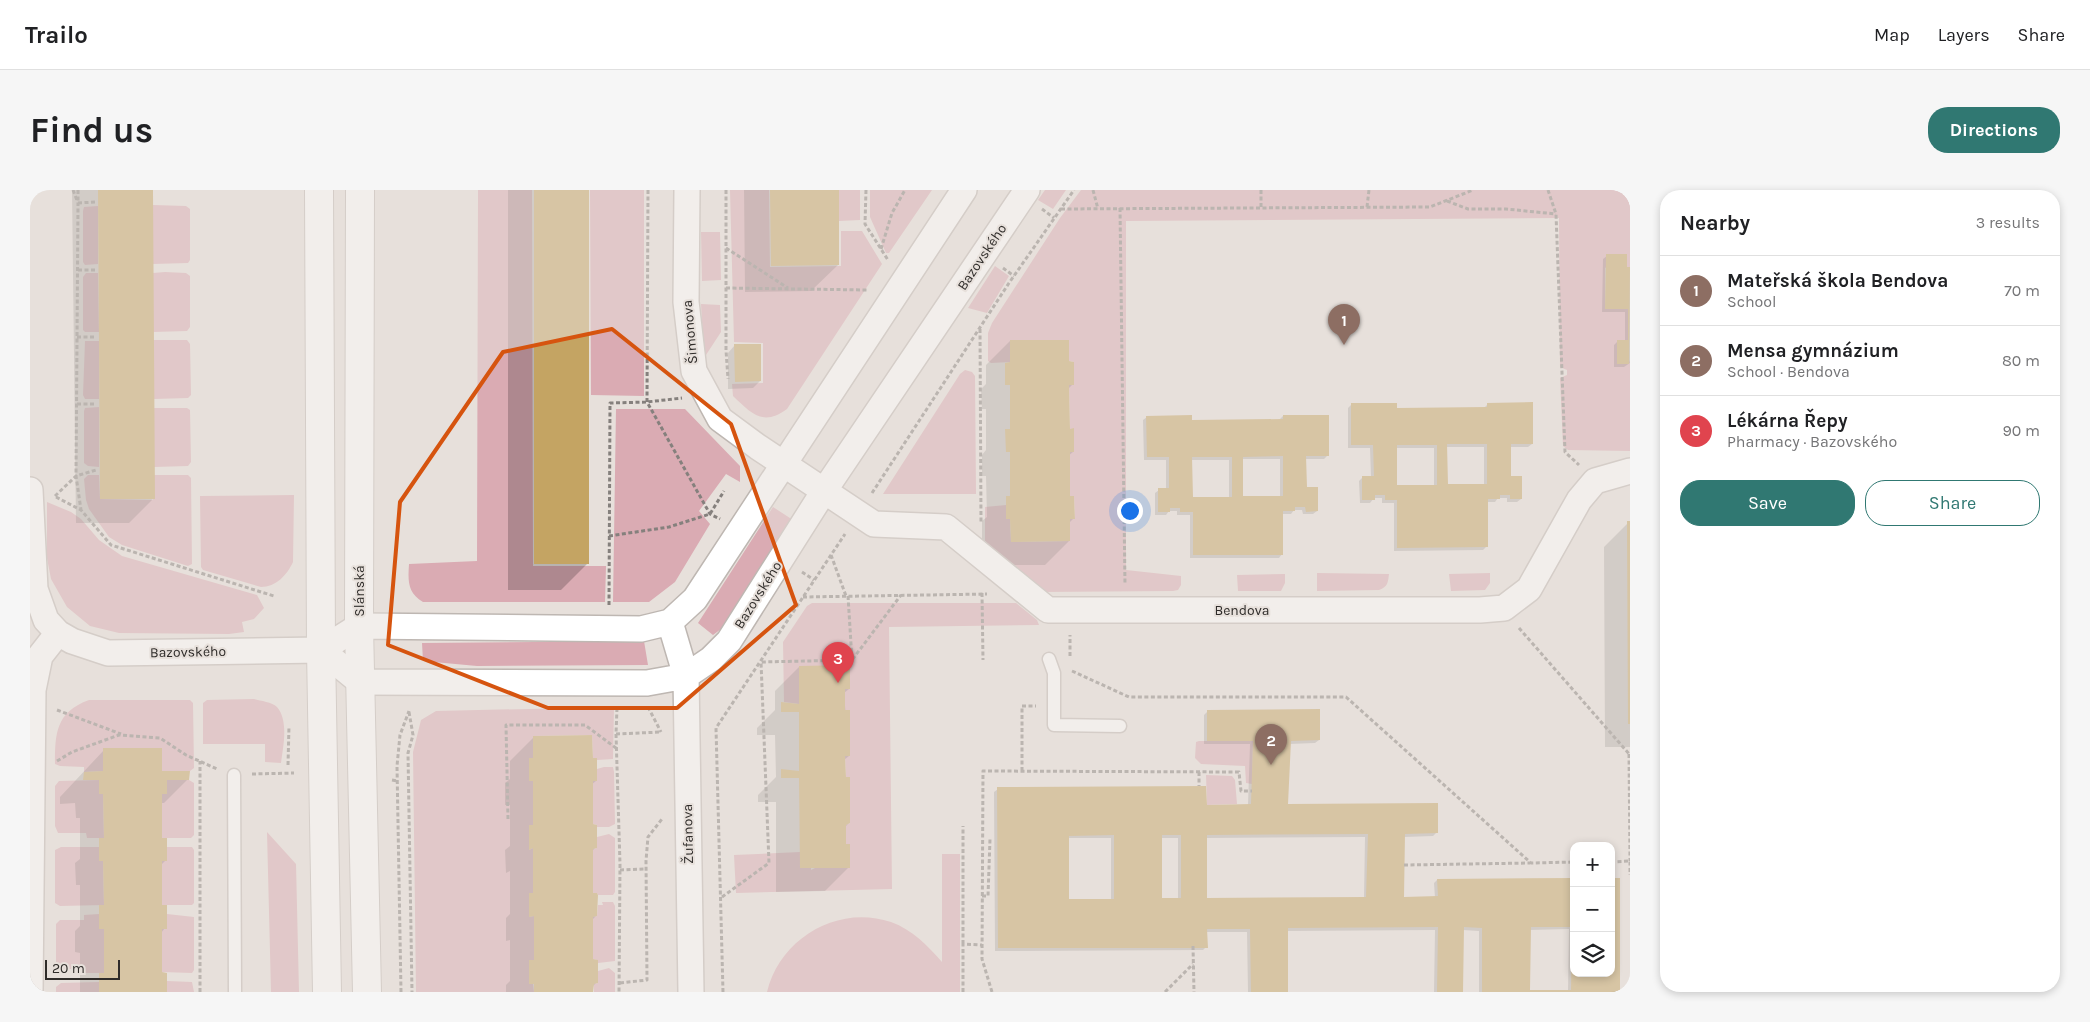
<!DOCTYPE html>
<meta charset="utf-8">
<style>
body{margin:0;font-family:Karla,sans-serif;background:#f6f6f6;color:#202124}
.controls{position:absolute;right:15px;bottom:15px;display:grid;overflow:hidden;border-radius:10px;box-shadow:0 2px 8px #0003}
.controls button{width:45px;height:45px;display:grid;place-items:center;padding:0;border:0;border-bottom:1px solid #e0e0e0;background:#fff;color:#202124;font:25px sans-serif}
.scale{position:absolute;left:15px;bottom:12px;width:75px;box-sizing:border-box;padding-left:5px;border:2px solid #2f2c2a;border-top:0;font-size:14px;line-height:18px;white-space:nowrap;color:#2f2c2a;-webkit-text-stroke:4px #e7e0db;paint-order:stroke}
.you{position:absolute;left:1099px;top:320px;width:18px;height:18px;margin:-12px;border:4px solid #fff;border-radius:50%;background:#1a73e8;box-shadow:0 0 0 8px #1a73e833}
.badge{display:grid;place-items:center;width:32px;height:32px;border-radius:50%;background:#307872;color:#fff;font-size:16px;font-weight:700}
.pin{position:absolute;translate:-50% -41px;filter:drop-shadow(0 1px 2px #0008)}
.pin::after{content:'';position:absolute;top:26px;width:18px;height:15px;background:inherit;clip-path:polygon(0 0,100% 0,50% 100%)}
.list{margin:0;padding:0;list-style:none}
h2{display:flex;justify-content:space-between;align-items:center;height:65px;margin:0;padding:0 20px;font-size:21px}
h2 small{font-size:16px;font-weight:400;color:#757577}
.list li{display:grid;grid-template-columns:32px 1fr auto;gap:15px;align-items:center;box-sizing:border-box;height:70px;padding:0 20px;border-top:1px solid #e0e0e0}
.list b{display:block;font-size:19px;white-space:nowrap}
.list p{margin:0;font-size:16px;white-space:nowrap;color:#757577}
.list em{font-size:16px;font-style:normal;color:#757577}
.actions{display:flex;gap:10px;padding:15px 20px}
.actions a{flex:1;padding:11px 0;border:1px solid #307872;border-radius:20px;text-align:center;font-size:18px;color:#307872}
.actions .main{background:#307872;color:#fff}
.icon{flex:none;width:28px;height:28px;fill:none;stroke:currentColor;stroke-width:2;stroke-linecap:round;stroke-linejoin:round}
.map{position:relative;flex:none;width:1600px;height:802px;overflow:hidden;border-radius:20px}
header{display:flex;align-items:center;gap:30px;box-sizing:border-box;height:70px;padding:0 25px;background:#fff;border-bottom:1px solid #e0e0e0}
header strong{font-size:24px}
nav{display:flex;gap:28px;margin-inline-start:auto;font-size:18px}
.intro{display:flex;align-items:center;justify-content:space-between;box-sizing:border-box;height:120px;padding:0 30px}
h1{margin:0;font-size:35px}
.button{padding:12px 22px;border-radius:20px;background:#307872;color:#fff;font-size:18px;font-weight:700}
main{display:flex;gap:30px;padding:0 30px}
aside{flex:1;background:#fff;border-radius:20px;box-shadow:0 2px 8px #0003}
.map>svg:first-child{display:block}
</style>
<header>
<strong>Trailo</strong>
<nav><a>Map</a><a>Layers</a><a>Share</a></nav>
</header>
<div class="intro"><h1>Find us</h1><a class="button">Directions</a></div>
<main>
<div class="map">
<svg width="1600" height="802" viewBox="0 0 1600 802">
<rect width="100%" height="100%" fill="#e7e0db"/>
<path fill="#daabb3" d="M448,0h54l1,376h73l-1,36h-182c-16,-9 -15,-22 -14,-38l68,-3z
M560,0h54v206l-53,-1z
M700,0h39l1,77 71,-1v-35h21l20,33 -95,145c-24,18 -36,4 -54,-13l-1,-12 31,-1v-40l-29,-1z
M809,0h21v30l-21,1z
M840,0h62l-43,63h-3l-16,-36z
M1015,0h21l-13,19 -15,-9z
M1051,0h549v77h-3v-12l-22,13v41h23v31h-11v24h12l1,-4v91l-62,-1 -5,-4 -3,-68 7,-3v-5l-7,-3 -1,-149 -433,3v349l55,6v9l-3,5 -5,1 -133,1 -55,-51v-34l21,-2v14h4l1,23 59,-1v-22h5l-1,-23h-4v-44h4v-23h-4l-1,-44h5v-23l-5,-1v-21h-59v22l-19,1 -3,-2v-28l4,-10 68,-105z
M123,15l33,1 4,3v51l-2,3 -35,1z
M68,16v58l-13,1 -2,-3v-51l1,-4z
M671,42h19l1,48 -19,1z
M965,76l14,10 -22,37 -19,-5z
M135,82l21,1 4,3v51l-3,4 -34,1v-59z
M56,83h12l1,59h-14l-2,-2v-53z
M671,114l19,1 1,27 -17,26z
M123,150h34l3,4 1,51 -3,3 -34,1z
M55,151h14v58h-14l-2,-4z
M935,180l7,2 3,4 1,118h-93l77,-120z
M69,217v60l-11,-1 -4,-3v-52l1,-3z
M124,218h33l3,2 1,52 -3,4 -34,1z
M586,219h69l55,57v16l-14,-8 -27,37 11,13 -35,58 -26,20h-36z
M58,285h11l1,24 53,1 1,-25h34l3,3 1,86 -4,2 -66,-21 -13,-8 -20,-28 -3,-9 -2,-21z
M264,305l-1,67c-6,13 -17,25 -32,25l-58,-17 -2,-3 -1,-71z
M17,312l24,10 10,7 18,21 23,16 135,39 7,13 -10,11 -12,3 2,10 -15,2 -110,-1 -29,-7 -23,-19 -16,-28 -4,-21z
M743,317l20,13 -68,106 -12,9 -15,-12z
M1287,383l72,1c-1,8 -1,13 -10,16l-62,1z
M1460,383v10l-5,7 -34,1 -2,-17z
M1255,384v9l-4,8h-43l-1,-16z
M782,413h204l21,17 2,5 -150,2 3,262 -156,4 -2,-38 66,-3v16h11v2l4,-2 35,-1v-23h-4v-19l4,-2v-46h-4l-1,-21h5v-46h-5v-21h5v-23h-51v38l-15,-2 -1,-60 24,-36z
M614,451l4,24 -171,1 -54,-5 -1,-18z
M224,509c7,2 18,3 23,8 12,14 6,40 4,56l-16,-1v-18h-62v-41l4,-3z
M59,510h101l3,3 1,65 -4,3h-28v-23l-59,23 -19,1v-5l-24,-1 -5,-2c0,-31 1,-52 34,-64z
M584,517l-1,52 -16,1v-2h-4l-1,-23 -59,1v22h-4v23h4v44h-4v25l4,-2v45h-4v24l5,-1v44h-4l4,32h-118l-3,-240 8,-32 15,-9z
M1169,551h54l-1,43 -6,-1 -1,-17 -44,-2 -6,-6 1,-16z
M574,577h9l1,5 1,52 -6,3h-12v-2l-4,-1v-43h4v-12z
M1176,585l26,1 3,4 2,24 -30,1z
M69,590v14h4l1,44h-17l-1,-5h-28l-3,-7v-40l4,-5z
M137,590h22l5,3v52l-3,3h-29v-44l3,-1z
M237,642l29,32 3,128h-28z
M579,644l6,4v54l-2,3h-15l-1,-2h-4v-44l4,-1v-11z
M31,657h38v14h4l1,44 -44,1 -5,-3v-53z
M137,657h25l2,3v53l-2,2h-30v-44h5z
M912,664h18v138h-193c13,-54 71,-88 124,-70 22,8 37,24 51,40z
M572,712h11l2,4v55l-17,2 -1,-3 -4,-1v-42l4,-1 1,-11h5z
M69,724l5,15v44h-19l-1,-4h-24l-4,-5v-40l4,-4h24v-5z
M137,724l27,3v53l-2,3 -30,-1v-43z
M579,778l6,5v19h-21v-8l4,-1v-12z
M137,791l25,1 2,10h-27z
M69,792v10h-43v-5l5,-4z"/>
<path fill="#0003" fill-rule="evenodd" d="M42,0h80l1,309 -24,24h-53z
M478,0h80v373l-27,27h-53z
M714,0h94v75l-27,26 -66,1z
M1577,66l19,13h4v94l-6,4h-10v-22l3,-3h8v-30h-23l1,-53z
M980,151l58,22 5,21 -5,5v41l5,22 -5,4 1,41 4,22 -4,4v18l-24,24h-58v-22h-5v-22l5,-4 -1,-41h-4v-21l4,-5v-41h-4l-1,-20 5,-5v-19z
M705,155l25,36 -7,7 -25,1v-36z
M1322,214l44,5 88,-1 4,-4 44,40 -4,3h-19v30l12,22 -4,3h-10v-4h-9l-3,4h-9v45l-3,3 -89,1v-48h-12v-5h-8l-4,5h-10l-1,-22 4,-4h8l-1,-29h-22v-40zM1416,257h38v39l-38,-1zM1366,258h38v38h-38z
M1253,226l44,40 -3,3h-19v30l12,22 -4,3h-10l-1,-4h-8l-3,4h-9v40l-3,4h-89v-43h-13v-4h-8l-3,4h-11v-22l4,-3 7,-1v-29h-22l-1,-40 4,-3 44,4 88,-1zM1212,269h38v38l-38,1zM1161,270h38v38h-38z
M1598,333h2v224h-25l-1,-200z
M769,477l50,22 -5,4 5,63 -5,4 5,63 -4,4v18l4,22 -24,24 -49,1v-90h-18v-7l18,-18 -1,-42h-18v-7l18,-18v-19z
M1178,521l111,29 -4,3 -26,1 -2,61 149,28 -3,3 -29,1 -2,61h33l-1,-15 3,-3 137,-1v94l45,19h-219h34l1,-62 -149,1v61h-38l-1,-60h-41v15l-3,3 -208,1 -1,-159 4,-3 208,17 42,-1 2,-61h-46v-29zM1335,647l-1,61 -158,2v-62zM1038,648h43v62h-43zM1131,648h17v62l-17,-1zM1539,739l-1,62h-39v-61zM1433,740l16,1v61h-17z
M504,547l57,22 5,22 -5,4 1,41 4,21 -5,5 1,42 4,22 -4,4v41l5,21 -5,5v5h-86v-7l4,-4v-41l-4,1v-23l4,-4v-43l-4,2 -1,-23 5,-4v-41h-5v-22l5,-4v-18z
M74,560l57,22 27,7 -24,24h-3v36l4,22 -4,4v42l4,21 -4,5v41l4,18h-85v-39l-5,-1v-21l5,-5v-41h-4l-1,-22 5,-4v-41h-4l-1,-15 -15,1v-7z"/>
<path fill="#c4a463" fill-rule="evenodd" d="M68,0h55l2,309h-55z
M504,0h55v374h-55z
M740,0h69v75l-68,1z
M1576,64h21v13h3l-1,97h-12v-24h11v-31h-23z
M980,150h59v21l5,1v23h-5l1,44 4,-1v24h-4v44h4l1,23h-5v22l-59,1 -1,-23h-4v-23h4v-44h-4l-1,-23h5v-44h-5v-22l5,-1z
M704,154h27v37l-26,1z
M1503,212v42h-22v32h11v23h-12v-4h-10v4h-12v48l-91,1v-48h-12v-5h-10v5h-13v-24h12l-1,-31h-22v-42h46v5l90,-1v-4zM1417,254h40v40h-39zM1367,255h40v40h-40z
M1162,225v5l91,-1v-4h46v41h-23l1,31h11v24l-12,1 -1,-5h-10v4h-12v44h-90v-43h-13v-4h-10v4h-12v-24h11v-31h-22l-1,-41zM1253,266v40h-40v-39zM1162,267h40v40h-39z
M1597,331h3v203h-2z
M820,475v24h-5v21h5v46h-5l1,21h4v46l-4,2v19h4v24h-50l-1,-90h-18v-9l18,2v-59h-18v-10l18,2v-38z
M1290,519v31l-29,1 -3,63 150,-1v30l-33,1 -1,63 34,-1 -1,-17 137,-1v95h37v-95h9v114h-138v-64l-18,-1 -1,65h-26l1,-65 -150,1v64h-37l-1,-63h-43l1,19h-210l-1,-161 209,-1 1,19 44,-1 2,-63h-46v-31zM1338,644l-2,63 -159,1v-63zM1084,645v64h-45v-63zM1132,645h19v63h-19zM1501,737h41l-1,63h-41z
M562,545l1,23h4v23h-4v43l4,1v23l-4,1v44h4l1,2 -1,21 -4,1v42l5,1v23l-4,1 -1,8h-59v-8h-5v-24h5v-44l-5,1v-24h4v-45l-4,2v-25h4v-44h-4v-23h4v-22z
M73,558h59v23h28l-1,9h-22v14h-5v44h5v23h-5v44h5v24h-5v43l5,1v19h-68v-19h5v-44h-5v-24h5l-1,-44h-4v-23h5l-1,-44h-4v-14h-16l1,-8 19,-1z"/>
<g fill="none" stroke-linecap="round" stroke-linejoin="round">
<g stroke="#beb7b2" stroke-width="15">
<path id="lane" d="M1019,469l5,14v52l66,1
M204,585l1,217"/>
</g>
<g stroke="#beb7b2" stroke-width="28">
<path id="street" d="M657,0l-1,112 8,69 26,48 38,28 116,77 72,3 102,83h432l24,-2 25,-19 50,-89 16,-19 35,-10
M0,300l5,99 11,31 12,13 14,8 36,12 213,-3 38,-24 282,3 29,-7 25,-23 269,-409
M640,432l16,54 5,316
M291,460l39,32 287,1 39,-7 25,-17 18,-18 95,-150 203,-301
M0,802l3,-302 7,-34 18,-23"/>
</g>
<g stroke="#beb7b2" stroke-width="30">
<path id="secondary" d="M289,0l2,460 6,342
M330,0l-1,436 8,366"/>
</g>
<path stroke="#85807d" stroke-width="3" stroke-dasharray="4 2.5" stroke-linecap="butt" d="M43,0l5,13 -2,273 5,34
M48,0v13l17,-1
M618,0l-1,212 63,112 10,5
M696,0v160l2,29
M836,0l-1,34 23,36
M1063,0l5,19
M1231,0v18
M1518,0l8,24 9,238 14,13
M1417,11l21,8h38l50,5
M1337,17l2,-17
M1090,18l5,377
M1012,19l12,9
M1031,19l369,-2 43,-17
M696,58l62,40
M851,59l11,-36 13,-23
M973,78l11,8
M48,80h17
M696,98l142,2
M950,139l1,193
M47,147h18
M47,214h19
M842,303l137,-210 65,-93
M25,306l21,-20 20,-6
M26,307l25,13 30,35 163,51
M579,346l60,-9 41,-13 14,-23
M801,365l15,41
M772,382l12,8
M952,403l1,67
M818,406l4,64
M773,407l184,-3
M579,415l1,-202 37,-1 35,-4
M1489,438l111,127
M1040,466v-21
M1042,481l57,26h217l185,166 43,-1
M618,517l13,25
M587,518l-1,26 4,130 -1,128
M27,520l64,24
M379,522l4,23 -5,18 4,239
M586,544l45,-2
M1599,564l1,107
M27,571l15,-9 47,-17 41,3 26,17 31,14
M258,575l1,-39
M992,581v-65h14
M1169,582v14
M222,584l42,-1
M362,590l5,1
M478,629l-2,-94h79l31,23
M1581,672l19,-1v14
M1374,675l126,-2
M590,680l26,-1
M952,706h6l2,-57
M692,707l47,-34 -8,-201 91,-2 49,-65
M933,754v-118
M1163,756l1,46
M590,793l27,-3 -1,-119 2,-24 14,-18
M170,802v-231
M371,802l-4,-226 3,-31 9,-24
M693,802l-7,-264 129,-194
M933,802v-48l19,1
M962,802l-10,-33 1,-188 256,1 2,19h11
M1135,802l28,-28"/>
<use href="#lane" stroke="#fff" stroke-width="12"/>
<use href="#street" stroke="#fff" stroke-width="25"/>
<use href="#secondary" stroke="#fff" stroke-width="28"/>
</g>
<path d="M0 0H1600V802H0ZM582,139l119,95 65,181 -119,103h-129l-160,-63 12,-143 103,-150z" fill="#e7e0db" fill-opacity=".55" fill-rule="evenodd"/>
<path fill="none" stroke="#d6540f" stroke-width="4" stroke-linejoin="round" d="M582,139l119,95 65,181 -119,103h-129l-160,-63 12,-143 103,-150z"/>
<g text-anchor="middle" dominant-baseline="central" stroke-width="4" stroke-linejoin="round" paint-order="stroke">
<g font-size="14" fill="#2f2c2a" stroke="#e7e0db">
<text transform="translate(952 67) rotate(-56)">Bazovského</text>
<text transform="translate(660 142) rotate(-95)">Šimonova</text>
<text transform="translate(329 401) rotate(-90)">Slánská</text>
<text transform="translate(728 405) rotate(-58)">Bazovského</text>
<text x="1212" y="420">Bendova</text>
<text transform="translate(158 462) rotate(-1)">Bazovského</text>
<text transform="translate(658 644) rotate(-91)">Žufanova</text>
</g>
</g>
</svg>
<div class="controls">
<button>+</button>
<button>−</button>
<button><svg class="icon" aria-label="layers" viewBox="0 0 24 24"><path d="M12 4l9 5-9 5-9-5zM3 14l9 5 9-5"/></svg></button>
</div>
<div class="scale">20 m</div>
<div class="you"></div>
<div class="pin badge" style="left:1314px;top:155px;background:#8d6e63">1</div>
<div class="pin badge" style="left:1241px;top:575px;background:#8d6e63">2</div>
<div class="pin badge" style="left:808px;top:493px;background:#e0444e">3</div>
</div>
<aside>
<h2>Nearby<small>3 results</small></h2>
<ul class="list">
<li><span class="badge" style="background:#8d6e63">1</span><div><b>Mateřská škola Bendova</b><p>School</p></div><em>70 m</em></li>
<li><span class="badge" style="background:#8d6e63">2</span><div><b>Mensa gymnázium</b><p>School · Bendova</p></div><em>80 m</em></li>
<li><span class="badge" style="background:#e0444e">3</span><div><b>Lékárna Řepy</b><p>Pharmacy · Bazovského</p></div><em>90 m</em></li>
</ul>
<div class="actions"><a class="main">Save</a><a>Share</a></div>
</aside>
</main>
